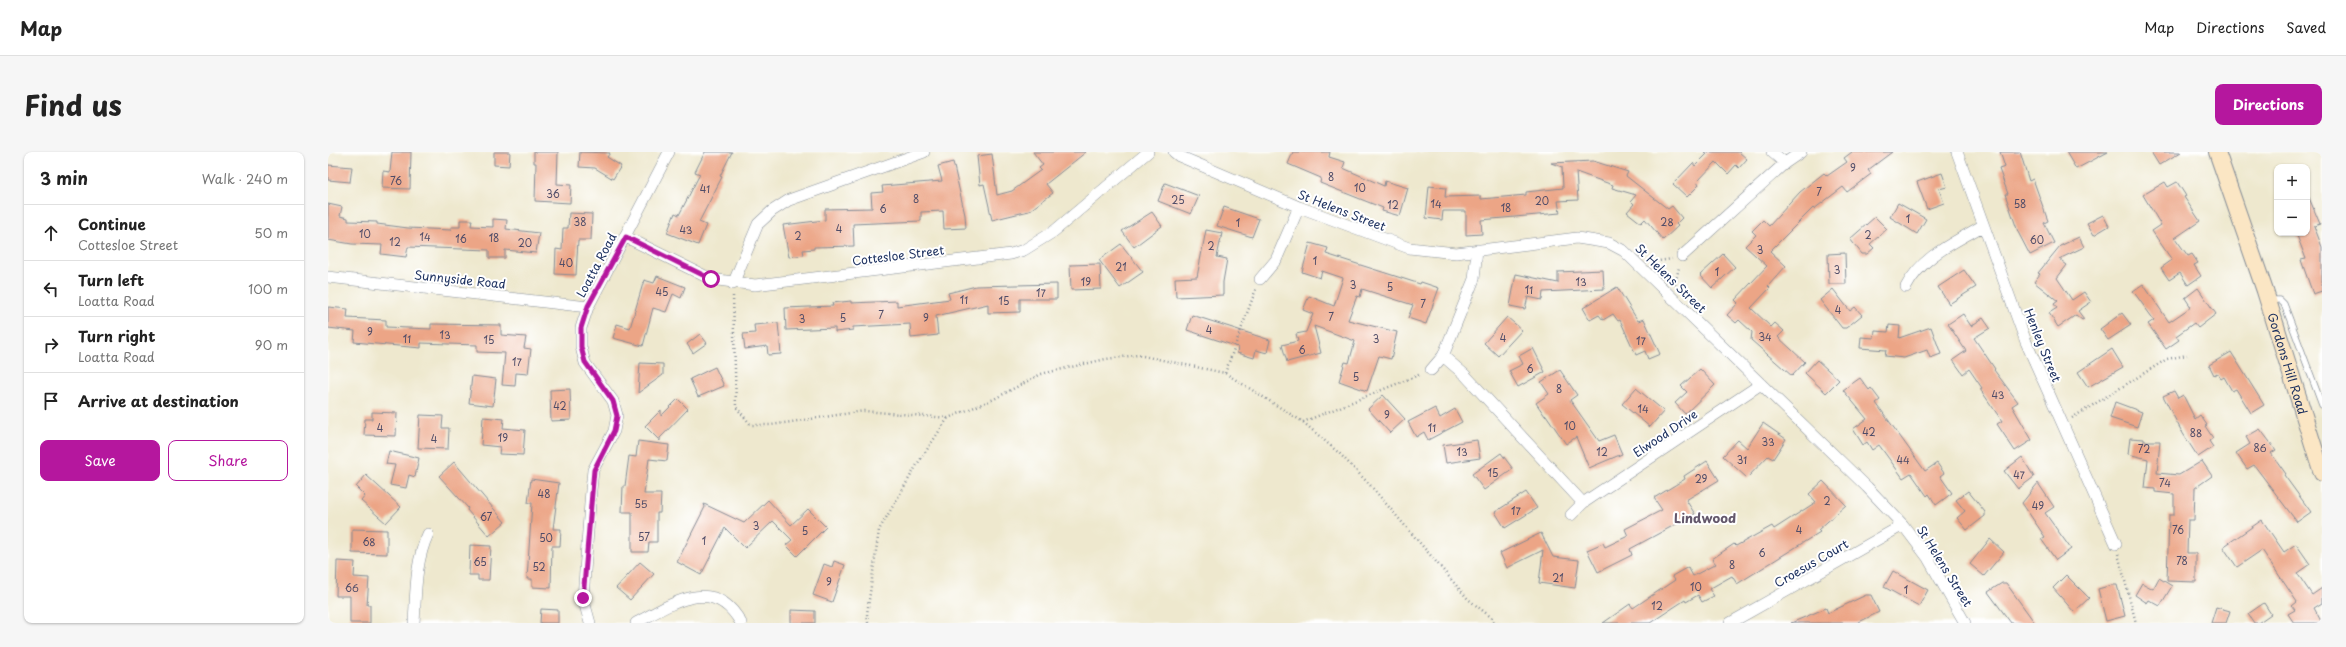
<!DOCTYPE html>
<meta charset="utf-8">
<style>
body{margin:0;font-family:"Playpen Sans",sans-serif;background:#f6f6f6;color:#222}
.controls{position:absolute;right:12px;top:12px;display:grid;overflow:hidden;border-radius:8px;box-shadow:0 1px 3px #0004}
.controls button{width:36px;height:36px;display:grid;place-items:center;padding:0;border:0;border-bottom:1px solid #e0e0e0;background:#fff;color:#222;font:20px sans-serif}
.stop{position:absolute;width:12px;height:12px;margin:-9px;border:3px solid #b5179e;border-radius:50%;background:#fff}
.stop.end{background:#b5179e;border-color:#fff;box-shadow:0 1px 4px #0008}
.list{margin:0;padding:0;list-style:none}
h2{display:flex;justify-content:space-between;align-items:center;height:52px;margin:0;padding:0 16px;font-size:17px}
h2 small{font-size:13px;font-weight:400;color:#767676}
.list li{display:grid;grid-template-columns:26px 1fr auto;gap:12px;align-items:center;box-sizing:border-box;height:56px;padding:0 16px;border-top:1px solid #e0e0e0}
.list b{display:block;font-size:15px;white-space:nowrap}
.list p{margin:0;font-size:13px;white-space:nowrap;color:#767676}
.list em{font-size:13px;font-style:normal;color:#767676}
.actions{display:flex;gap:8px;padding:12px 16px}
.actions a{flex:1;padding:9px 0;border:1px solid #b5179e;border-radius:8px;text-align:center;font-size:14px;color:#b5179e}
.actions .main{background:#b5179e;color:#fff}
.icon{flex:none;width:22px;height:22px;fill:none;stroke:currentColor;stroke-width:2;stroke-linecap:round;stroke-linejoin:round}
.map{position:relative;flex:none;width:1994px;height:471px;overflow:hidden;border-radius:8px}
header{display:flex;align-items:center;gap:24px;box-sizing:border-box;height:56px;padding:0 20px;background:#fff;border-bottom:1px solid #e0e0e0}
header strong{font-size:19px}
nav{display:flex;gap:22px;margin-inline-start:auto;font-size:14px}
.intro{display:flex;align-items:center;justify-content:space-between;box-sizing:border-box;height:96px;padding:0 24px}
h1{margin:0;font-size:28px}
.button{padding:10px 18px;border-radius:8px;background:#b5179e;color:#fff;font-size:14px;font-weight:700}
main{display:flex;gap:24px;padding:0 24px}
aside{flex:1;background:#fff;border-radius:8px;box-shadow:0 1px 3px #0004}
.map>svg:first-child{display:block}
</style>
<header>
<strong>Map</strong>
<nav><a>Map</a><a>Directions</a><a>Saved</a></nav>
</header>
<div class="intro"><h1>Find us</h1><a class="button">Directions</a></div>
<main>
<aside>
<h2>3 min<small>Walk · 240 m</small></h2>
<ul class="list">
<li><svg class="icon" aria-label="ahead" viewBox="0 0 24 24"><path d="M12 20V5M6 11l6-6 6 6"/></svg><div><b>Continue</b><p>Cottesloe Street</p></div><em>50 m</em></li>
<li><svg class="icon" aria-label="left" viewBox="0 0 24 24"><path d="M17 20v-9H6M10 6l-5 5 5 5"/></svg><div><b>Turn left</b><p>Loatta Road</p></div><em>100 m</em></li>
<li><svg class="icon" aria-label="right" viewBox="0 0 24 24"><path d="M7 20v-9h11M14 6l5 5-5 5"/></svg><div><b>Turn right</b><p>Loatta Road</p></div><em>90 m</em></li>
<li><svg class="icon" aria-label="arrive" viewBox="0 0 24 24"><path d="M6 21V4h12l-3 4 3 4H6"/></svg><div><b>Arrive at destination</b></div></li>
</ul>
<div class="actions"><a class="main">Save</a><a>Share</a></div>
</aside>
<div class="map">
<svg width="1994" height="471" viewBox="0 0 1994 471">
<rect width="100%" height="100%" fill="#fff"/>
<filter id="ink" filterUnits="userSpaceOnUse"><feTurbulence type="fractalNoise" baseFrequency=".025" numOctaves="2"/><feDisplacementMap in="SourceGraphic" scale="8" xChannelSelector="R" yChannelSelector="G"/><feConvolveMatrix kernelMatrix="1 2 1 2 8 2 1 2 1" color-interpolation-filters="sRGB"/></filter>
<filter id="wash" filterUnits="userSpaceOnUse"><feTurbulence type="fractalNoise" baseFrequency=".012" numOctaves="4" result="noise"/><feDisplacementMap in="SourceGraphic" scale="16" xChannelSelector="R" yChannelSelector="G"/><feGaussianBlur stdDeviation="0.9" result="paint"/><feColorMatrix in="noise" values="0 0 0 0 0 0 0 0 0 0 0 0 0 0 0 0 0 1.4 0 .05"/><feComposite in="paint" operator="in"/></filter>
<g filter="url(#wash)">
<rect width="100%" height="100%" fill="#eee8ce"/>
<g id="blocks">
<path fill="#eca586" d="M64,0h19l-1,37 -28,-1 1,-17 7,1z
M166,0h16l-1,14 -15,-1z
M206,0h24l-1,32 14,1 -1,18 -35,-2 1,-38h-2z
M252,0l30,1 -3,4 14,9 -8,13 -18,-11 -16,-1z
M377,0h27l-12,24 2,1 -23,45 7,3 -8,20 -31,-12 8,-20 4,2 21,-41 -5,-2z
M705,0h53l-40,32 7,9 -24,18 -37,9 -8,-36 -4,1 -3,-29 15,-2 5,41 15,-4 29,-21 -2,-2 4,-3z
M965,0h37l-1,5 16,5 -2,6 41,18 1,-5 23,7 -8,28 -18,-5 1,-3 -63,-25 1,-5 -33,-14z
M1377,0h34l8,7 -8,9 -3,-3 -8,9 -12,-12 -19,20 2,3 -12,12 -14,-13 20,-21 2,3 12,-12z
M1524,0h40l-24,18 3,4 -24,18 -4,-5 -29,22 -1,-1 -43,43 16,15 -18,20 2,2 -19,20 20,19 4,-4 9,8 -6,6 27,25 -13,14 -41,-36 1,-8 -13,-12 -3,3 -9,-8 11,-12 -3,-3 32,-34 -22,-20 11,-11 -4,-4 11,-11 6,6 31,-34 24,-19 3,3 20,-14 -3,-4z
M1672,0h20l9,29 4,-2 15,42 -4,2 10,20 -24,12 -12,-23 -13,-38h3l-9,-25 6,-2z
M1738,0h42l-32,17z
M1823,0h30l-22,13z
M1265,9l35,11 -2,4 42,33 4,-3 10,12 -6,6 2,2 -15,14 -18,-21 -4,4 -14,-11 7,-8 -3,-3 5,-6 -24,-7 1,-3 -37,-13 2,28 -20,1 2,12 -79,7 1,14 -16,1v-24h-23l-1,9 -16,-2 3,-32 17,2 -1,9 36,-1v3l45,-4v-3l37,-4 -1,-21 -11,-4z
M625,10l12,53 1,13 -22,1 -1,-18 -22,1v9l-68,3 1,22 -40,1v2l-11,1 1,5 -15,2 -6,-32 42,-5v-11l47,-1 -1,-15 12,-1 -1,-6 60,-5 -4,-15z
M0,13l24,2 -2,15 -22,-2z
M1614,21l5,14 -8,2 5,14 -17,6 -10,-27z
M1837,30l3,5 9,-5 9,14 -2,1 16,24 -25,17 13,18 4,-2 6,9 -4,2 7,11 -13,9 -8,-12 -11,7 -8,-12 11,-8 -20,-29 9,-6 -18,-30z
M837,31l34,13 -8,18 -33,-13z
M1979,41l13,31 -6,2 8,21v44l-9,3 -12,-34 5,-1 -10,-26h11z
M1570,51l28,16 -9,15 -27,-17z
M0,52l14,3 -2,9 8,2v3l29,1v2l31,4 43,2v-3h9v-7h12l-1,6 22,1v-8l14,1 -1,9 33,4 -3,20 -31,-3v8h-16v-8l-81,-3 -2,10 -25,-3 1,-9 -30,-1 -24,-4z
M896,55l35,12 -7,18 -35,-11z
M824,60l10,14 -28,21 -12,-16z
M241,61l23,1 -1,26h-13l-2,35 -21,-1 1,-25 6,1 1,-22h5z
M1775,63l6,11 -15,9 -7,-12z
M1547,65l12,12 -17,15 4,4 -7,6h-5l-12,-15z
M878,78l16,3 -5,24 10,2 -4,23v13l-47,2 -1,-19 22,-1z
M1751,85l5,10 -25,12 8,6 -10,13 15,22 12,-8 7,10 -13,9 6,8 -2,1 -6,-5 -18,12 -9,-14 8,-5 -3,-4 4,-3 -24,-19 6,-8 -2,-1 22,-27z
M982,91l18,5 -2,6 94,30 1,-2 18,6 -13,36 -18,-6 5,-13 -51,-16 -2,8 -3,-1 -9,24 49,12 -6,27 -12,-3 -12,35 -28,-10 6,-19 4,1 6,-22 -41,-15 7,27 -34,9 -5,-17 16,-4 -2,-7 10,-2 7,-18 -10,-4 6,-14 25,10 9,-28 -21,-7 -2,7 -18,-6z
M793,92l22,28 -23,16 -21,-28z
M1517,101l1,31h-17l-1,-30z
M1395,102l12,13 -23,21 -12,-13z
M772,112l1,25 -30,1 -1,-25z
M1275,118l1,19 -61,3 -1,8 -14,-3 -3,12 -15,-3 6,-32 42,9v-11z
M1636,118l12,17 -27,17 -11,-17z
M329,124l28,11 -4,11 -8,-4 -7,18 -13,-4 -10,38 -30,-8 4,-14 13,4 14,-48 10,3z
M729,132v15h-37v13l-32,1v-9l-52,12 2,19 -27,3 -1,-14 -57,3v3l-18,2v-4l-49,2 -1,-22 48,-2 -1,-3 19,-2v2l46,-2v5l53,-7 -2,-6 28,-7z
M1815,132l26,38 22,-15 -6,-9 13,-10 18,26 -18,14 -4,-5 -18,13 3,4 -13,9 -18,-25 6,-4 -21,-29z
M1289,135l21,34 6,-2 16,35 -12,5 -3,-8 -9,4 -16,-35 -2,1 -5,-7 -10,6 -4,-5 -9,5 -7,-12z
M1505,137l17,22 5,-4 7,8 -16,13h-4l-22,-28z
M0,155l20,2 -1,9 39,2v7l45,2v-5l70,1v10l25,2 -2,11 7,1 -3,25 -12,-1 -1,13 -13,-1 3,-32 -28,-1v-7l-56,-2v5l-67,-6 1,-11 -27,-3z
M1794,161l9,12 -23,15 -8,-11z
M1635,162l8,12 12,-8 7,10 -16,10 21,31 -1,1 24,32 -6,4 20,34 -17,11 -18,-27 5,-3 -22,-32 2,-1 -13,-19 -6,5 -10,-14 13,-9 -18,-27z
M864,163l78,25 -3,13 -11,-3 -2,8 -17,-5 1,-6 -51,-17z
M1179,165l15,13 -24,26 -14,-13z
M450,171l3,31 -13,1 -1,-9 -22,3 -2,-15 12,-1 -1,-8z
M1561,173l11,1 -1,12 32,-11 10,27 -11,4 -3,-8 -23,8 -19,-2 1,-6 -26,-2 1,-11 13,1 1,-7 13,1z
M372,182l7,9 -14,10 -6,-9z
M1205,196l12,24 -27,15 -9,-16 14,-7 -4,-8z
M1784,197l11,18 -35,20 -10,-15z
M1903,200l33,53 -13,8 -15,-24 -4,2 -8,-14 -3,2 -4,-6 -3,2 -5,-10z
M1489,208l22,20 -13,13 -21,-20z
M312,211l23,1v11l-25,18z
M387,215l9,19 -26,11 -8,-18z
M1372,217l15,16 -30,29 -10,-11 12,-11 -6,-6z
M1232,218l17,25 -7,5 29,41 15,-6 8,19 -33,14 -13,-31 -10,7 -20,-29 -1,1 -9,-13 13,-9 -8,-12z
M144,224l24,3 -3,27 -24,-3z
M1532,226l9,12 2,-2 9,12 -4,3 49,68 12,-8 7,10 -4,3 12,17 -16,12 -7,-11 -2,2 -16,-23 -8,5 -24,-33 -7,5 -5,-8 -4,3 -10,-16 14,-10 -24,-29z
M1308,236l28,23 -14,16 -28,-23z
M242,237l1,31 -20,1 -1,-31z
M1846,239l4,7 5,-3 12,24 5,-4 7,10 -2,1 8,12 -4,3 4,6 -15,10 -16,-25 -19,-36z
M1055,243l22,24 -15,14 -22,-24z
M350,247l10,10 -28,29v3l-15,-15 16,-16v6z
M1787,250l27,10 -5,15 -27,-9z
M1107,256l5,10 15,-9 7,13 -34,18 -4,-8 -8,5 -8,-15z
M44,260l25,1 -1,23 -32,-1 1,-16h7z
M92,263l23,1 -1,12h7l-1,21 -30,-1z
M155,265l21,2 -1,9 22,2 -2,25 -24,-1 1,-7 -19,-2z
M1435,271l23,16 -13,20 -5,-3 -21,22 -24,-22 15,-16 9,8z
M1932,277l16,21 -5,3 15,21 -2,1 27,37 -14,10 -43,-57 -7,4 -11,-16 14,-9 -4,-7z
M1802,286l14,1v2h16l-3,32 22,2 23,-14 10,15 -17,12 -1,32h-6l-1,33h9v29l-29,-1 2,-66h5v-21l-19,-2v-3l-10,-1 3,-29 -20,-5z
M1149,288l3,18 -34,5 -3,-18z
M310,289l31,4 -2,16 -18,-2 -5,35h17l-1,19h-3v29h-8l-1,10h-16v-40h-10l1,-26h2l4,-30 7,1z
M61,299l30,7 -4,19 -6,-2 -3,13 -16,-3 5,-20 -9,-1z
M1173,301l12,16 -29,21 -12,-16z
M1694,305l12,20 -16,12 -14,-18z
M1379,309l12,19 -33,20 9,14 -65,35 2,6 -34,17 -11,-22 16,-7 2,4 23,-11 -3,-7 37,-19 -8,-12 31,-19 -1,-3z
M126,310l51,60 -16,14 -22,-26 1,-2 -29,-32z
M38,323l35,32 -15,16 -25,-22 4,-5 -9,-9z
M203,327l28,4 -6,46h8l-1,17h-8l-1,42 -19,-1v-8h-5l5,-76h-4z
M1495,329l23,24 -28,25 2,2 -83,52 -5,-8 -23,13 5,7 -12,6 -4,-7 -12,7 -1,-2 -35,23h-47l27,-19 3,4 42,-28 -3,-4 16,-9 5,9 23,-12 -4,-5 22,-15 2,2 36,-20 2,3 42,-27 -7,-8z
M1710,331l16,24 -9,6 26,36 -15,11 -15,-21 4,-2 -23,-34z
M1640,339l17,21v4l-18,14 -10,-12 8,-7 -9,-11z
M1198,340l11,16 -32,20 -10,-16z
M440,348l23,25 17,-16 18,18 -29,29 -11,-11 6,-5 -19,-19 -28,27 -20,-20 -24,47 -24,-13 28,-55 -1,-3 40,19z
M1934,368l22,32 12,-8 14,20 -13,9 15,22 10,-7v15l-8,5 8,15h-28l-6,-9 7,-4 -3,-4 5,-4 -35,-52 -25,17 -14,-20z
M24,377l35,1v24l-35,-1z
M1213,381l12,24 26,3 -4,28 -36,-5 4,-33 -36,18 -7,-15z
M1662,387l14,13 -20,24 -14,-12z
M142,393l21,1 -2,34h-11v-5h-9z
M9,409l18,1 -1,15 15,1 -2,27h3v18h-20v-27h-14z
M506,409l11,4 -13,37 -19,-7 11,-31 8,3z
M312,410l14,12 -24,26 -14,-12z
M1565,419l35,19 -9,16 -35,-19z
M1738,423l23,23 -15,14 -21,-24z
M1831,426l13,8 -12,20 -11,-6 -2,3 -12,-8 7,-12 11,6z
M1674,431h4l29,40h-24l-23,-31z
M1784,433h5l8,31 -19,5 -8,-32z
M1538,443h5l8,17 -22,11h-66l35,-15 2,5z
M1936,451l7,11 -13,9h-4l-6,-9z
M1888,455l14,4 -4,12h-15z
M213,457l17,1v13h-18z
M463,458l24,1v12h-24z"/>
</g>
</g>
<g filter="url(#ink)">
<use href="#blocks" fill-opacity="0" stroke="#848c96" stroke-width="1"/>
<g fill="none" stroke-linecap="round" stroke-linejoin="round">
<g stroke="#848c96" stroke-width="7">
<path id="lane" d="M1942,148h10l4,4 38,101"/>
</g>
<g stroke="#848c96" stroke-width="12">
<path id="street" d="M846,0l5,4 120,51 110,41 47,5 121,-15 32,5 15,8 243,236 36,38 25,33 37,65
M1444,0l13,11
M1629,0l69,190 90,202
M298,85l85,42 44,6 256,-31 13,-4 29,-18 95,-80
M1354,104l103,-93 16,-11
M0,125l260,30
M932,127l16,-19 23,-53
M405,132l25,-60 14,-13 17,-11 135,-48
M1578,135c16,-31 48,-44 76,-61
M1115,204l22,19 118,128
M1103,218l12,-14 31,-77 3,-29
M1243,363l12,-12 178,-119
M86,471c2,-31 1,-61 14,-89
M262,471l-7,-25 8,-108 2,-20 21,-39 3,-16 -4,-14 -28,-38 -4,-16v-19l7,-21 81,-155
M308,471c35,-19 78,-49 105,0
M1402,471l173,-98"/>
</g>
<g stroke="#848c96" stroke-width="18">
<g id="secondary">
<path id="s1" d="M1889,0l48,139 57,182"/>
</g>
</g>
<path stroke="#848c96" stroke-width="2.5" stroke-dasharray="1 3" stroke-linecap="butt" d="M1324,110l20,-3
M1347,133l4,-18
M405,144l3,111 15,18h20l93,-14 84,7 46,-19 47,-25 65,-15 32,-4 87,18 78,49 37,32 30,31 98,114 24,19 3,5
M897,221l31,-84
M1744,266l95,-59 20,-4
M975,270l118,-48
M1790,402l18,69
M540,471l-1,-9 12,-84 39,-67 30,-45"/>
<use href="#lane" stroke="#fff" stroke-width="5.5"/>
<use href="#street" stroke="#fff" stroke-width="11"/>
<use href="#secondary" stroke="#fbe6c4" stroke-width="16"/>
</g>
</g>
<g fill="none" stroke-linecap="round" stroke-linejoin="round" filter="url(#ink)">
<path stroke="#b5179e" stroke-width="5" d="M255,446l11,-128 20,-39 3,-15 -4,-15 -28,-39 -4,-15v-19l7,-22 38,-69 85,42"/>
</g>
<g text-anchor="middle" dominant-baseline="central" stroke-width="4" stroke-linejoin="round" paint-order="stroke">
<g font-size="10" fill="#4f4c68">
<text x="1525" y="15">9</text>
<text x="1003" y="24">8</text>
<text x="68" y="28">76</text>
<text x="1032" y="35">10</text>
<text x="377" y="36">41</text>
<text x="1491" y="39">7</text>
<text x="225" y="41">36</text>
<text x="588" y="46">8</text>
<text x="850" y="47">25</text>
<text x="1214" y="48">20</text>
<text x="1108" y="51">14</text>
<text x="1692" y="51">58</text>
<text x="1065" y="52">12</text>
<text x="1178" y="55">18</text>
<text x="555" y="56">6</text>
<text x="1580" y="66">1</text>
<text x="252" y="69">38</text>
<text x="1339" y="69">28</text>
<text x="910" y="70">1</text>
<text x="511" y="76">4</text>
<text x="358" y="77">43</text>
<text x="37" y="81">10</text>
<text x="1540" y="82">2</text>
<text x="470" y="83">2</text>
<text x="97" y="84">14</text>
<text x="166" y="85">18</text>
<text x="133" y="86">16</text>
<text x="1709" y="87">60</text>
<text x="67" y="89">12</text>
<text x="197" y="90">20</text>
<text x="883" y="93">2</text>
<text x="1432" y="97">3</text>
<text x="987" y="108">1</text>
<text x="238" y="110">40</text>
<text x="793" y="114">21</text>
<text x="1509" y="117">3</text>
<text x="1389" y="119">1</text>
<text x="758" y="129">19</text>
<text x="1253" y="129">13</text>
<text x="1025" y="132">3</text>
<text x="1062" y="134">5</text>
<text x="1201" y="137">11</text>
<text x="334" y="139">45</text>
<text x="713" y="140">17</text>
<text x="636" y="147">11</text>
<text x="676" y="148">15</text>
<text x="1095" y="151">7</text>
<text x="1510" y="157">4</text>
<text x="553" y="162">7</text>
<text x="1003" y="164">7</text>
<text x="515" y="165">5</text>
<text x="598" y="165">9</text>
<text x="474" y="166">3</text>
<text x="881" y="177">4</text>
<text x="42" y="179">9</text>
<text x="117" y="182">13</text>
<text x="1437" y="184">34</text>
<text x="1175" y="185">4</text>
<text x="79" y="186">11</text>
<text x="1048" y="186">3</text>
<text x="161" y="187">15</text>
<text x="1313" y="188">17</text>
<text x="974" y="197">6</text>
<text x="189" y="209">17</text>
<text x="1202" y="216">6</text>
<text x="1028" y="224">5</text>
<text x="1231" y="236">8</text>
<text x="1670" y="242">43</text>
<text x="232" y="253">42</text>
<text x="1315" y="256">14</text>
<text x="1059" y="262">9</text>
<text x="1242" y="273">10</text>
<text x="52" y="275">4</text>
<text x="1104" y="275">11</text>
<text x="1541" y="279">42</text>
<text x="1868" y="280">88</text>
<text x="175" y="285">19</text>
<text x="106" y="286">4</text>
<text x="1440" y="289">33</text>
<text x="1932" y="295">86</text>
<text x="1816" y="296">72</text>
<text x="1134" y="299">13</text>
<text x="1274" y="299">12</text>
<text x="1414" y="307">31</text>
<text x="1575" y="307">44</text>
<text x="1165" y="320">15</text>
<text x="1691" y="322">47</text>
<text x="1373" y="326">29</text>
<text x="1837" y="330">74</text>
<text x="216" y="341">48</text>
<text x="1499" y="348">2</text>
<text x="313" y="351">55</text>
<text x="1710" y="353">49</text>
<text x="1188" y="358">17</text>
<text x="158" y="364">67</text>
<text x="428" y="373">3</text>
<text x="1471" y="377">4</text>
<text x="1850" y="377">76</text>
<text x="477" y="378">5</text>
<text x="316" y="384">57</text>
<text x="218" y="385">50</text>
<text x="376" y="388">1</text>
<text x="41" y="389">68</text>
<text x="1434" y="400">6</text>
<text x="1854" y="408">78</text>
<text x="152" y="409">65</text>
<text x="1404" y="412">8</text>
<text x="211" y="414">52</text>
<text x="1230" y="425">21</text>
<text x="501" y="429">9</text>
<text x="1368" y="434">10</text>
<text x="24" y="435">66</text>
<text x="1578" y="437">1</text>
<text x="1329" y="453">12</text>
</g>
<g font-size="12" fill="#1b2f5e" stroke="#fff">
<text transform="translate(1014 58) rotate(21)">St Helens Street</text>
<text transform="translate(570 103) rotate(-7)">Cottesloe Street</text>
<text transform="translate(268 113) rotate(-62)">Loatta Road</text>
<text transform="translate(1343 126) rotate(44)">St Helens Street</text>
<text transform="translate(132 127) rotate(6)">Sunnyside Road</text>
<text transform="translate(1715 193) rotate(68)">Henley Street</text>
<text stroke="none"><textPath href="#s1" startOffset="223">Gordons Hill Road</textPath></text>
<text transform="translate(1337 281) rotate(-34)">Elwood Drive</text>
<text transform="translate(1483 411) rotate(-30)">Croesus Court</text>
<text transform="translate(1617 414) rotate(58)">St Helens Street</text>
</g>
<g font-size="13" font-weight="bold" fill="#64586c" stroke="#fff">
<text x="1377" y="365">Lindwood</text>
</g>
</g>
</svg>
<div class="controls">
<button>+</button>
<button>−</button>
</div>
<div class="stop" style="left:383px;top:127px"></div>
<div class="stop end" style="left:255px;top:446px"></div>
</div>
</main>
